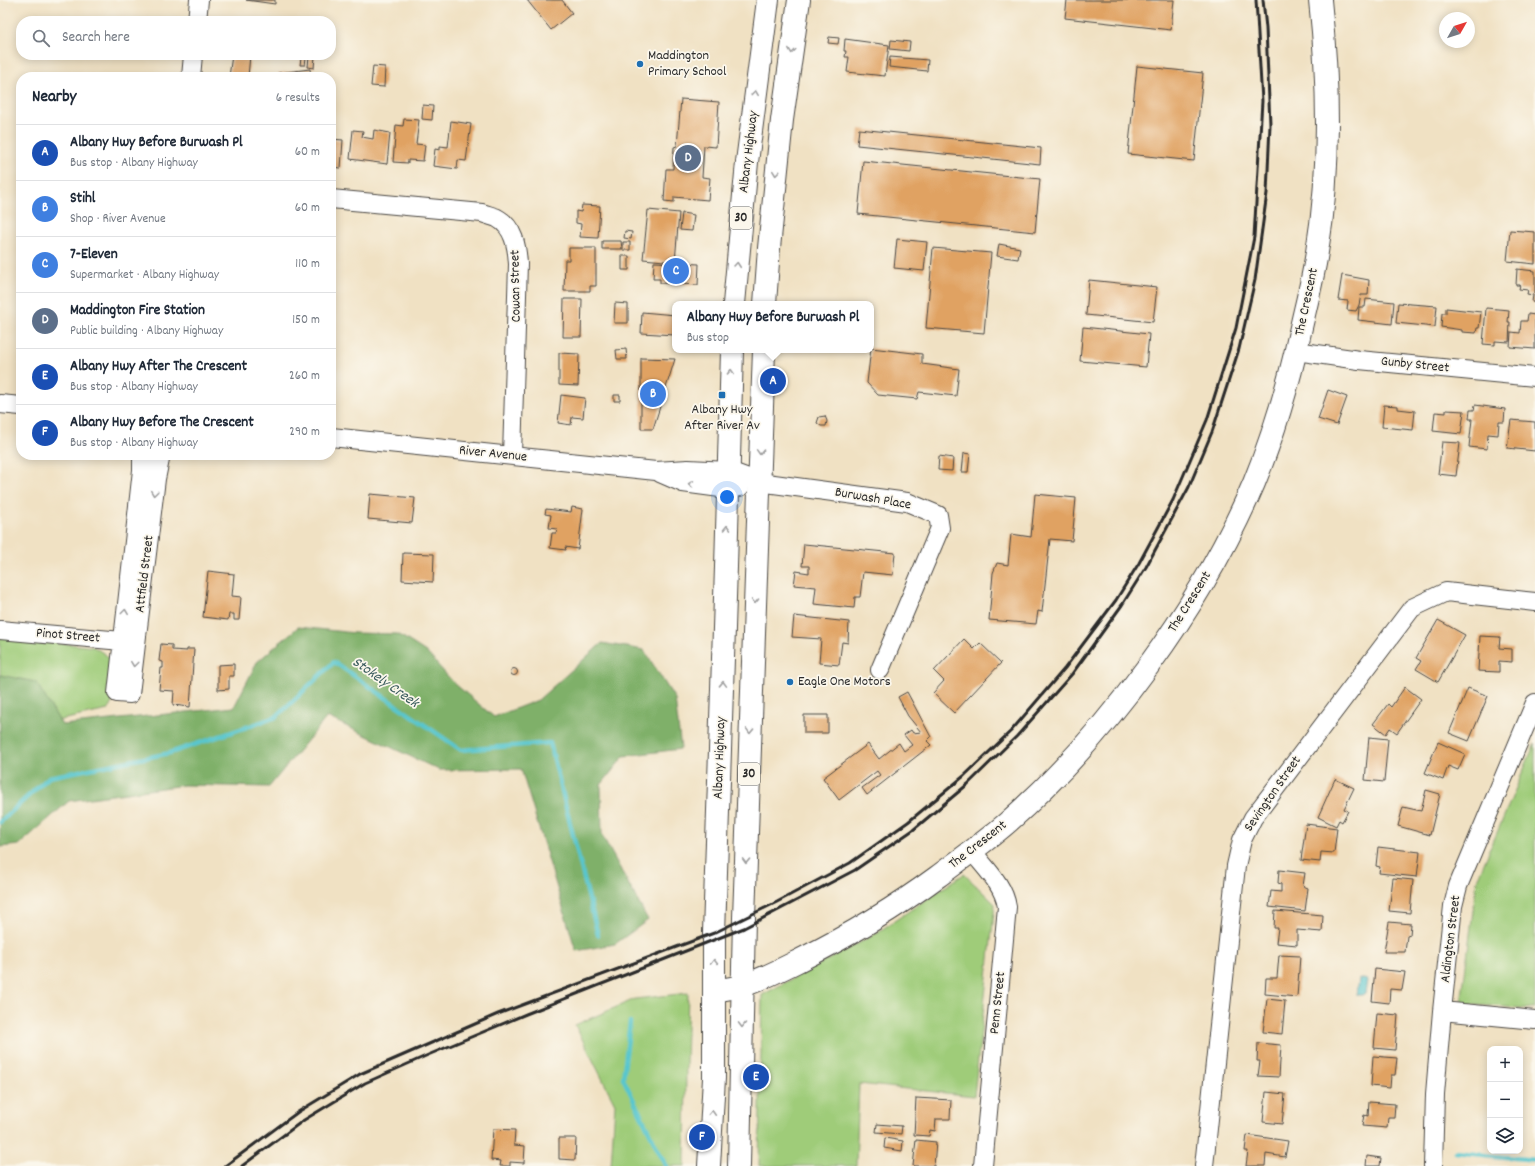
<!DOCTYPE html>
<meta charset="utf-8">
<style>
body{margin:0;font-family:Dekko,sans-serif;background:#f2f2f3;color:#1f2937}
.controls{position:absolute;right:12px;bottom:12px;display:grid;overflow:hidden;border-radius:8px;box-shadow:0 2px 10px #0003}
.controls button{width:36px;height:36px;display:grid;place-items:center;padding:0;border:0;border-bottom:1px solid #e0e1e3;background:#fff;color:#1f2937;font:20px sans-serif}
.compass{position:absolute;left:1439px;top:12px;width:36px;height:36px;border-radius:50%;background:#fff;box-shadow:0 2px 10px #0003;rotate:51deg}
.you{position:absolute;left:727px;top:497px;width:14px;height:14px;margin:-10px;border:3px solid #fff;border-radius:50%;background:#1a73e8;box-shadow:0 0 0 6px #1a73e833}
.badge{display:grid;place-items:center;width:26px;height:26px;border-radius:50%;background:#2563eb;color:#fff;font-size:13px;font-weight:700}
.pin{position:absolute;translate:-50% -50%;border:2px solid #fff;box-shadow:0 1px 4px #0006}
.popup{position:absolute;left:672px;top:301px;width:202px;height:52px;box-sizing:border-box;display:grid;place-content:center;border-radius:8px;background:#fff;filter:drop-shadow(0 1px 3px #0005);font-size:13px;white-space:nowrap;color:#747a83}
.popup b{font-size:15px;color:#1f2937}
.popup::after{content:'';position:absolute;left:50%;top:100%;margin-left:-8px;border:8px solid transparent;border-top-color:#fff}
.list{margin:0;padding:0;list-style:none}
h2{display:flex;justify-content:space-between;align-items:center;height:52px;margin:0;padding:0 16px;font-size:17px}
h2 small{font-size:13px;font-weight:400;color:#747a83}
.list li{display:grid;grid-template-columns:26px 1fr auto;gap:12px;align-items:center;box-sizing:border-box;height:56px;padding:0 16px;border-top:1px solid #e0e1e3}
.list b{display:block;font-size:15px;white-space:nowrap}
.list p{margin:0;font-size:13px;white-space:nowrap;color:#747a83}
.list em{font-size:13px;font-style:normal;color:#747a83}
.icon{flex:none;width:22px;height:22px;fill:none;stroke:currentColor;stroke-width:2;stroke-linecap:round;stroke-linejoin:round}
.map{position:relative;flex:none;width:1535px;height:1166px;overflow:hidden}
.search{position:absolute;background:#fff;box-shadow:0 2px 10px #0003;left:16px;top:16px;width:320px;height:44px;display:flex;align-items:center;gap:10px;box-sizing:border-box;padding:0 14px;border-radius:16px;color:#747a83;font-size:15px}
.panel{position:absolute;background:#fff;box-shadow:0 2px 10px #0003;left:16px;top:72px;width:320px;height:388px;border-radius:16px}
.map>svg:first-child{display:block}
</style>
<div class="map">
<svg width="1535" height="1166" viewBox="0 0 1535 1166">
<rect width="100%" height="100%" fill="#fbf7ec"/>
<filter id="ink" filterUnits="userSpaceOnUse"><feTurbulence type="fractalNoise" baseFrequency=".025" numOctaves="2"/><feDisplacementMap in="SourceGraphic" scale="8" xChannelSelector="R" yChannelSelector="G"/><feConvolveMatrix kernelMatrix="1 2 1 2 8 2 1 2 1" color-interpolation-filters="sRGB"/></filter>
<filter id="wash" filterUnits="userSpaceOnUse"><feTurbulence type="fractalNoise" baseFrequency=".012" numOctaves="4" result="noise"/><feDisplacementMap in="SourceGraphic" scale="16" xChannelSelector="R" yChannelSelector="G"/><feGaussianBlur stdDeviation="0.9" result="paint"/><feColorMatrix in="noise" values="0 0 0 0 0 0 0 0 0 0 0 0 0 0 0 0 0 1.4 0 .05"/><feComposite in="paint" operator="in"/></filter>
<g filter="url(#wash)">
<rect width="100%" height="100%" fill="#f0e1c3"/>
<path fill="#9fcc79" stroke="#657c52" d="M0,636l94,11 12,8 6,5 5,33 -9,17 -108,23z
M1535,743v266l-74,-5 16,-124z
M964,874l31,30 -21,192 -115,-12 -3,82h-97l3,-171 110,-59z
M688,993l-2,71 -1,102h-74l4,-62 -40,-79 60,-26z"/>
<path fill="#7fb069" stroke="#556e4a" d="M298,627l57,6 43,1 28,18 28,31 40,34 44,-17 64,-57 42,7 31,49 6,50 -57,7 -23,29 1,50 46,85 -33,24 -39,7 -55,-182 -82,1 -112,-53 -58,70 -85,-2 -115,16 -50,44 -19,2v-172l36,7 26,43 172,-18 23,-45z"/>
<path fill="#58c6cd" stroke="#42787c" d="M1359,978l8,2 -2,13 -3,2h-5z"/>
<g fill="none" stroke-linecap="round" stroke-linejoin="round">
<path stroke="#58c6cd" stroke-width="4.5" d="M0,822l49,-45 121,-24 106,-36 58,-55 127,88 89,-7 48,192
M630,1022l-7,56 43,88
M1455,1152l80,8"/>
</g>
<g id="blocks">
<path fill="#e0a262" d="M246,0h29v4z
M527,0h35l10,13 -21,17z
M1067,0h107l-3,30 -106,-12z
M829,37l10,1 -1,6 -10,-1z
M845,39l44,6 -4,31 -38,-4 2,-15h-4l1,-6h-2z
M891,40l19,2 -1,9 -19,-2z
M232,55h18l-2,22h-19z
M309,55l6,1 -1,12 -6,-1z
M890,57l38,3 -1,11 -38,-4z
M301,58h5l-1,7h-5z
M373,66l12,1 -1,20 -13,-1z
M1137,66l66,7 -9,88 -66,-7z
M310,69l1,8h-33v-4z
M681,99l38,3 -3,45 -12,-1 -2,31 8,1 -2,22 -34,-3v5l-10,-1 2,-32h7l1,-22 3,-1z
M423,105l10,1 -1,14 -10,-1z
M404,119l15,1 -3,24 9,1 -2,16 -15,-1v3l-15,-1 3,-37 7,1z
M451,121l20,3 -5,37 -8,-1 -1,9 -24,-3 2,-17 5,1v-4l8,1z
M859,129l182,19 -1,16 -183,-19z
M353,130l10,1 -1,6 11,2 1,-9 16,3 -3,31 -37,-5z
M331,139l12,1 -2,28 -10,-1z
M863,161l177,18 -5,53 -177,-18z
M582,205l18,1 -2,32 -18,-1 1,-13 -5,-1v-12l5,1z
M648,210l31,3 -4,49 -32,-3z
M682,213l12,2 -2,16 -12,-1z
M1510,230l25,2v32l-28,-3z
M625,231l7,1 -1,7 -7,-1z
M897,239l30,3 -3,29 -30,-3z
M602,241h19l1,8h-20z
M623,242h7v8h-7z
M999,244l21,4 -2,11 -21,-3z
M569,248h27v38h-6v5h-26l1,-31h4z
M933,248l58,5 -7,80 -58,-5z
M622,256h7v14h-7z
M654,262l45,2 -1,21 -38,-2v-4h-7z
M1517,269l18,2v32l-3,-1 1,-7 -6,-1 1,-4 -9,-1 1,-4h-4z
M1342,275l27,5 -1,15h-7l-2,10 -3,6 -9,-1 1,-9 -10,-1z
M1089,280l68,7 -4,35 -67,-7z
M564,299h18l-1,38h-18z
M1366,299l28,3 -2,22 -34,-4 1,-13h6z
M615,303l13,1v19h-14z
M1398,303l39,3 -2,21 -39,-4z
M1446,308l35,4 -2,16h-2l-1,5 -14,-1v-2l-21,-3 1,-14h4z
M1486,308l23,2 -1,12h2l-1,20 -14,-1v4l-12,-1z
M642,312l33,3v20l-34,-2z
M1528,314l7,1v34l-25,-2 1,-15 9,1 1,-12h6z
M1083,327l66,7 -3,33 -66,-6z
M871,348l51,6v10l37,5 -3,27 -37,-4 -2,7 -39,-4 -11,-12z
M626,349l1,10h-10l-1,-9z
M559,353l20,1 -1,32 -19,-1z
M641,358l34,1 -22,70h-12z
M1328,390l19,7 -10,28 -19,-6z
M561,395l24,3 -2,20 -11,-1 -1,8 -13,-2z
M614,395h6v6h-6z
M1384,405l14,1v3l17,2 -2,19 -31,-3z
M1475,405l30,4 -1,13h-5l-1,13 -10,-1 -1,15 -18,-2 3,-28h-3l1,-9h4z
M1446,410l18,1 -3,23 -28,-3 2,-19 11,1z
M825,416l2,5 -1,5h-5l-4,-3 2,-6z
M1511,420l24,2v29l-28,-3z
M1442,442l18,1 -4,33 -18,-2z
M964,453l6,1 -2,18h-6z
M939,456l14,2 -1,13 -14,-1z
M370,494l45,4 -3,25 -44,-4z
M1035,494l41,4 -4,43 -22,-2 -8,73 -4,-1 -2,13 -47,-4 4,-47 4,-10 11,2 3,-31 20,3z
M572,507l11,2 -5,40 -13,-2 1,3 -16,-2 2,-15h4l1,-4 -8,-1 2,-13 -6,-1 1,-5 25,3z
M804,544l91,9 -2,22 -30,-3 -3,25h-5l-1,11 -40,-4 2,-17 -22,-2 2,-14 13,2v-7h-7z
M403,553l31,1 -1,28 -31,-2z
M208,571l26,3 -2,22 9,1 -2,23h-5v-6h-5l-1,6 -25,-3z
M794,616l55,6 -1,21 -6,-1 -3,23 -20,-2 2,-24 -29,-2z
M1438,620l27,15 -27,47 -22,-13 5,-8 -5,-3z
M1480,636l20,1 -1,11 13,1v13l-13,-1v11l-21,-1z
M964,639l10,10 6,-6 21,20 -47,50 -21,-20 11,-12 -10,-10z
M161,644l11,1v5l15,1v-2h7l-4,58 -17,-2 1,-14 -15,-1 2,-22h2v-6l-4,-1z
M234,664v12h-5v13l-11,1v-25z
M510.5 672a3.5 3.5 0 1 1 7 0a3.5 3.5 0 1 1-7 0Z
M1405,687l16,12 -24,34 -7,-5 -4,6 -13,-10 15,-20 3,3z
M1468,688l20,8 -19,45 -20,-8z
M907,692l24,45 -4,4 4,4 -64,50 -5,-7 18,-13 -3,-4 -38,29 -16,-22 45,-34 11,15 20,-16 5,8 8,-6 -8,-10 7,-5 2,3 8,-1 -13,-16 -10,-19z
M804,715h24v18h-24z
M1369,737l19,2 -4,43 -19,-2z
M1438,742l27,12 -7,16 -10,-4 -5,14 -18,-7z
M1335,779l19,9 -10,21 4,2 -6,11 -3,-2 -3,6 -18,-9z
M1426,790l14,4 -10,41 -32,-9 5,-19 18,4z
M1306,824l31,4 -3,25 -13,-1 -1,10 -19,-2z
M1378,847l42,5 -3,25 -38,-4 1,-6 -4,-1z
M1279,870l26,3 -2,13 5,2 -3,23 -36,-4 2,-16 10,1v-8l-3,-1z
M1393,878l20,2 -3,33 -21,-2z
M1275,911l48,4 -1,17 -25,-2v15l-21,-2 2,-15h-4z
M1389,922l22,2 -1,11 -3,1 -2,16h-21z
M1279,955l21,1 -3,41 -32,-3 1,-16h11z
M1375,969l30,3 -3,18 -12,-1 -1,14 -17,-2z
M1267,999l18,2 -3,33 -19,-2z
M1377,1013l21,2 -3,35 -21,-2z
M1258,1043l23,2 -2,32 -21,-1 2,-15h-3z
M1373,1056l24,2 -2,17h-4l-1,13 -19,-2z
M1266,1092l19,2 -3,30 -19,-2z
M916,1098l35,2 -1,19h-14l-1,12 -5,-1 -1,6 -15,-1z
M1369,1102l26,2 -1,13h-6l-1,11 -25,-2 2,-11 4,1z
M877,1124l25,2 -1,8 -25,-2z
M493,1129l22,1 -1,15 11,1 -1,17 -14,-1v4h-10l1,-5 -10,-1z
M1247,1135l41,6 -3,16 -19,-3 -1,12h-19l2,-15h-3z
M559,1138h17l-1,22 -16,-1z
M885,1138l18,3 -1,10 -18,-3z
M916,1140l20,2 -2,24h-21z
M1367,1156l14,2 -1,8h-14z"/>
</g>
</g>
<g filter="url(#ink)">
<use href="#blocks" fill-opacity="0" stroke="#494642" stroke-width="1"/>
<g fill="none" stroke-linecap="round" stroke-linejoin="round">
<g stroke="#494642" stroke-width="20">
<path id="minor" d="M197,21l2,-21
M191,77l2,-22
M331,199l151,14c5,2 11,3 15,5 17,9 20,29 21,46l-6,191
M1296,351l63,9 176,17
M0,404l21,2
M331,437l325,34 32,-2 41,2 30,11 148,20 31,13 2,13 -60,142
M142,455v15l-25,223 13,1 26,-215 5,-24
M660,473l23,10 45,6 12,-2
M0,630l133,12
M972,851c13,17 32,34 35,56l-24,259
M1442,1011l93,9
M1204,1166l32,-300 6,-26 11,-22 159,-210 34,-16 89,10
M1433,1166l2,-72 7,-83 11,-105 5,-20 77,-183"/>
</g>
<g stroke="#494642" stroke-width="24">
<path id="major" d="M714,991c10,-2 21,-3 31,-6 20,-7 39,-17 57,-26 48,-24 93,-51 135,-82 24,-18 48,-35 70,-54 100,-88 195,-218 247,-340 20,-49 35,-100 46,-151 6,-27 13,-53 17,-80 14,-83 12,-168 3,-252"/>
</g>
<g stroke="#494642" stroke-width="24">
<path id="highway" d="M734,304l13,-142 21,-162
M765,304l4,-56 13,-128 17,-120
M709,1166l5,-88v-145l12,-366 6,-217
M739,1166l5,-248 20,-568"/>
</g>
<use href="#minor" stroke="#fff" stroke-width="18"/>
<use href="#major" stroke="#fff" stroke-width="22"/>
<use href="#highway" stroke="#fff" stroke-width="22"/>
<path stroke="#2b2b2b" stroke-width="3" d="M225,1166l73,-54 62,-38 138,-60 216,-81 63,-31 73,-39 58,-41 56,-46 47,-45 54,-63 51,-68 23,-37 34,-63 34,-80 29,-92 18,-91 8,-136 -6,-101
M242,1166l62,-46 61,-37 63,-28 98,-41 218,-86 111,-58 58,-40 55,-46 49,-48 55,-62 50,-69 24,-38 43,-80 23,-55 27,-83 16,-69 12,-87 3,-68 -4,-97 -3,-28"/>
</g>
<defs><path id="oneway-chevron" d="M-2-3.5L2.5 0L-2 3.5" fill="none" stroke-width="1.6" stroke-linecap="round" stroke-linejoin="round"/></defs>
<g stroke="#a0a0a0">
<use href="#oneway-chevron" transform="translate(792 51) rotate(98)"/>
<use href="#oneway-chevron" transform="translate(755 93) rotate(-83)"/>
<use href="#oneway-chevron" transform="translate(776 173) rotate(96)"/>
<use href="#oneway-chevron" transform="translate(737 265) rotate(-85)"/>
<use href="#oneway-chevron" transform="translate(731 372) rotate(-88)"/>
<use href="#oneway-chevron" transform="translate(760 452) rotate(92)"/>
<use href="#oneway-chevron" transform="translate(691 484) rotate(-172)"/>
<use href="#oneway-chevron" transform="translate(154 493) rotate(97)"/>
<use href="#oneway-chevron" transform="translate(727 528) rotate(-89)"/>
<use href="#oneway-chevron" transform="translate(755 601) rotate(92)"/>
<use href="#oneway-chevron" transform="translate(125 612) rotate(-83)"/>
<use href="#oneway-chevron" transform="translate(134 664) rotate(97)"/>
<use href="#oneway-chevron" transform="translate(723 684) rotate(-88)"/>
<use href="#oneway-chevron" transform="translate(750 731) rotate(92)"/>
<use href="#oneway-chevron" transform="translate(746 861) rotate(92)"/>
<use href="#oneway-chevron" transform="translate(714 962) rotate(-91)"/>
<use href="#oneway-chevron" transform="translate(742 1025) rotate(91)"/>
<use href="#oneway-chevron" transform="translate(712 1113) rotate(-87)"/>
</g>
</g>
<g fill="#1f6fb2" stroke="#fbf7ec" stroke-width="1.5">
<circle cx="640" cy="64" r="4"/>
<rect x="718" y="391" width="8" height="8" rx="2"/>
<circle cx="790" cy="682" r="4"/>
</g>
<g text-anchor="middle" dominant-baseline="central" stroke-width="3.5" stroke-linejoin="round" paint-order="stroke">
<g fill="#fbf7ec" stroke="#696865" stroke-width="1">
<rect x="730" y="207" width="22" height="22" rx="3"/>
<rect x="738" y="763" width="22" height="22" rx="3"/>
</g>
<g font-size="13" font-weight="bold" fill="#2b2b2b">
<text x="741" y="218">30</text>
<text x="749" y="774">30</text>
</g>
<g font-size="14" fill="#2b2b2b" stroke="#fbf7ec" text-anchor="start">
<text x="648" y="56">Maddington<tspan x="648" dy="16">Primary School</tspan></text>
<text x="722" y="410" text-anchor="middle">Albany Hwy<tspan x="722" dy="16">After River Av</tspan></text>
<text x="798" y="682">Eagle One Motors</text>
</g>
<g font-size="14" fill="#2b2b2b" stroke="#fbf7ec">
<text transform="translate(749 152) rotate(-83)">Albany Highway</text>
<text transform="translate(516 286) rotate(-91)">Cowan Street</text>
<text transform="translate(1307 302) rotate(-78)">The Crescent</text>
<text transform="translate(1415 365) rotate(6)">Gunby Street</text>
<text transform="translate(493 454) rotate(6)">River Avenue</text>
<text transform="translate(873 499) rotate(10)">Burwash Place</text>
<text transform="translate(145 574) rotate(-83)">Attfield Street</text>
<text transform="translate(1190 602) rotate(-58)">The Crescent</text>
<text transform="translate(68 636) rotate(5)">Pinot Street</text>
<text transform="translate(720 758) rotate(-88)">Albany Highway</text>
<text transform="translate(1273 794) rotate(-55)">Sevington Street</text>
<text transform="translate(978 845) rotate(-38)">The Crescent</text>
<text transform="translate(1451 939) rotate(-83)">Aldington Street</text>
<text transform="translate(998 1003) rotate(-84)">Penn Street</text>
</g>
<g font-size="15" font-style="italic" fill="#385a5c" stroke="#fbf7ec">
<text transform="translate(385 683) rotate(35)">Stokely Creek</text>
</g>
</g>
</svg>
<div class="controls">
<button>+</button>
<button>−</button>
<button><svg class="icon" aria-label="layers" viewBox="0 0 24 24"><path d="M12 4l9 5-9 5-9-5zM3 14l9 5 9-5"/></svg></button>
</div>
<svg class="compass" viewBox="-18 -18 36 36"><path d="M0-13l5 13h-10z" fill="#e53935"/><path d="M0 13l5-13h-10z" fill="#747a83"/></svg>
<div class="you"></div>
<div class="pin badge" style="left:773px;top:381px;background:#1a4fb4">A</div>
<div class="popup"><b>Albany Hwy Before Burwash Pl</b>Bus stop</div>
<div class="pin badge" style="left:653px;top:394px;background:#3f7fe0">B</div>
<div class="pin badge" style="left:676px;top:271px;background:#3f7fe0">C</div>
<div class="pin badge" style="left:688px;top:158px;background:#5c6f8a">D</div>
<div class="pin badge" style="left:756px;top:1077px;background:#1a4fb4">E</div>
<div class="pin badge" style="left:702px;top:1137px;background:#1a4fb4">F</div>
<div class="search"><svg class="icon" aria-label="search" viewBox="0 0 24 24"><circle cx="10" cy="10" r="6"/><path d="M15 15l6 6"/></svg>Search here</div>
<section class="panel">
<h2>Nearby<small>6 results</small></h2>
<ul class="list">
<li><span class="badge" style="background:#1a4fb4">A</span><div><b>Albany Hwy Before Burwash Pl</b><p>Bus stop · Albany Highway</p></div><em>60 m</em></li>
<li><span class="badge" style="background:#3f7fe0">B</span><div><b>Stihl</b><p>Shop · River Avenue</p></div><em>60 m</em></li>
<li><span class="badge" style="background:#3f7fe0">C</span><div><b>7-Eleven</b><p>Supermarket · Albany Highway</p></div><em>110 m</em></li>
<li><span class="badge" style="background:#5c6f8a">D</span><div><b>Maddington Fire Station</b><p>Public building · Albany Highway</p></div><em>150 m</em></li>
<li><span class="badge" style="background:#1a4fb4">E</span><div><b>Albany Hwy After The Crescent</b><p>Bus stop · Albany Highway</p></div><em>260 m</em></li>
<li><span class="badge" style="background:#1a4fb4">F</span><div><b>Albany Hwy Before The Crescent</b><p>Bus stop · Albany Highway</p></div><em>290 m</em></li>
</ul>
</section>
</div>
